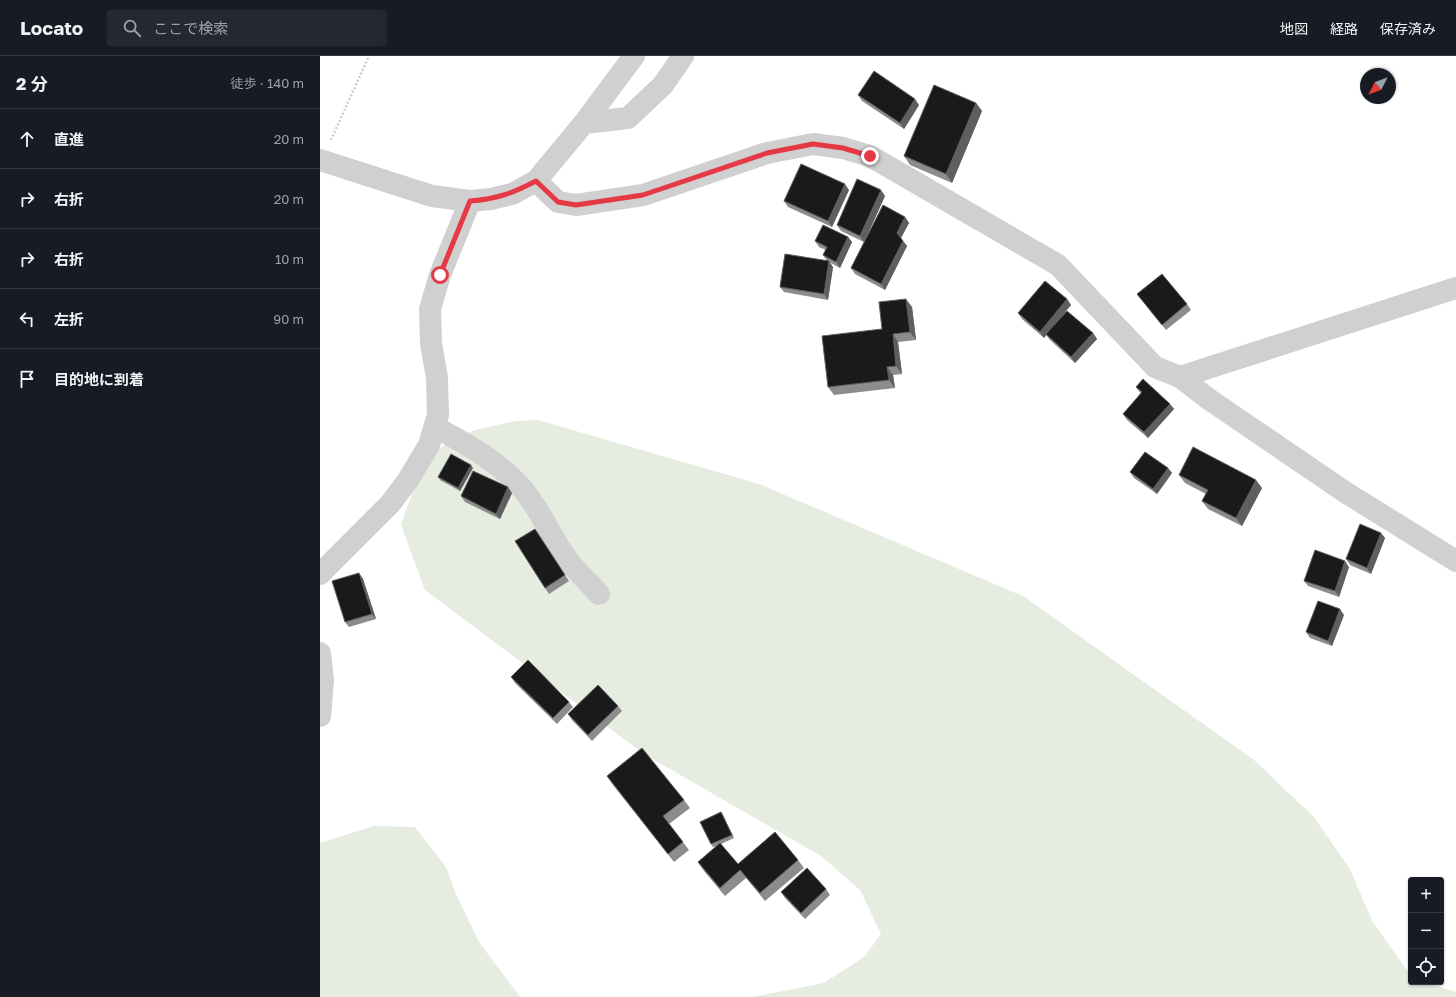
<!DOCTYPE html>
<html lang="ja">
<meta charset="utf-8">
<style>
body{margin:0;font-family:"Golos Text","Noto Sans JP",sans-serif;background:#242831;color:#f1f3f6}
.controls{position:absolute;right:12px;bottom:12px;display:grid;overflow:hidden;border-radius:4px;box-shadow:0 1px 3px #0004}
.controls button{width:36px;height:36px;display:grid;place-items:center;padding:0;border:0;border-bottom:1px solid #363941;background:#171b24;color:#f1f3f6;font:20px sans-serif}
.compass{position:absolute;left:1040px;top:12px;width:36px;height:36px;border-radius:50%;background:#171b24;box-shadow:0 1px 3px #0004;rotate:228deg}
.stop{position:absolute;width:12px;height:12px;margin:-9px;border:3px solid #e63946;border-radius:50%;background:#fff}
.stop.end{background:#e63946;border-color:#fff;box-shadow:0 1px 4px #0008}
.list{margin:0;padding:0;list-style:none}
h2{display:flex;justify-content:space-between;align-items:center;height:52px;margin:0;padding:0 16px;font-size:17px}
h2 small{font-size:13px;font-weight:400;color:#9ea1a6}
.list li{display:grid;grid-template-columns:26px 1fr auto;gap:12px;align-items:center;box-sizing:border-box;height:60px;padding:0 16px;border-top:1px solid #363941}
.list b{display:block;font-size:15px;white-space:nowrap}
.list em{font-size:13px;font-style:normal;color:#9ea1a6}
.icon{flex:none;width:22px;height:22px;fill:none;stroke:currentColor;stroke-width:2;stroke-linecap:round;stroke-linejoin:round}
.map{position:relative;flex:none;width:1136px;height:941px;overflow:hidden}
header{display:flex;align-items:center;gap:24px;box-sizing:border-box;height:56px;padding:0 20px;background:#171b24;border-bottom:1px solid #363941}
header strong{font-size:19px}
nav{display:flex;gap:22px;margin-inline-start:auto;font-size:14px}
.search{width:280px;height:36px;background:#242831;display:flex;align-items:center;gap:10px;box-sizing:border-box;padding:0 14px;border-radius:4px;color:#9ea1a6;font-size:15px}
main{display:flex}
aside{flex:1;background:#171b24}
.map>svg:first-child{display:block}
</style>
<header>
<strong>Locato</strong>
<div class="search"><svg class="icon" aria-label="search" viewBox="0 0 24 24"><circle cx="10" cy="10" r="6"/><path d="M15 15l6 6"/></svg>ここで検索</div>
<nav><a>地図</a><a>経路</a><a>保存済み</a></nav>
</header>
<main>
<aside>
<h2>2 分<small>徒歩 · 140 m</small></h2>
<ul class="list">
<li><svg class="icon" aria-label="ahead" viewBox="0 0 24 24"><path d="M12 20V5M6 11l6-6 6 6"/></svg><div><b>直進</b></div><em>20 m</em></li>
<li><svg class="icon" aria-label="right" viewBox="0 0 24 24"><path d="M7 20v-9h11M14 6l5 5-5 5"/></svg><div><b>右折</b></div><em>20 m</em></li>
<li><svg class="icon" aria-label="right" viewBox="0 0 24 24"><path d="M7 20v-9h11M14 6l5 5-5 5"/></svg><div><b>右折</b></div><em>10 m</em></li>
<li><svg class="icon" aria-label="left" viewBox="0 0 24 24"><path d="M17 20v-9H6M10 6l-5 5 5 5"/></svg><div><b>左折</b></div><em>90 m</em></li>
<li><svg class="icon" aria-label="arrive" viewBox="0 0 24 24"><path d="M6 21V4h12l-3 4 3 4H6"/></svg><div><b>目的地に到着</b></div></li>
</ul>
</aside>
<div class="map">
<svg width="1136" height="941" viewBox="0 0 1136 941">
<rect width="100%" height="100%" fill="#fff"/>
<path fill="#e6ecdf" d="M218,364l221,64 264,112 231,164 59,56 37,53 22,52 39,55v6h14l31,10v5h-703l71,-14 40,-26 17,-23 -21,-44 -39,-34 -177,-102 -219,-164 -24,-65 18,-51 18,-25 38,-19 41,-9z
M54,770l41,1 31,40 10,27 23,48 41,55h-200v-154z"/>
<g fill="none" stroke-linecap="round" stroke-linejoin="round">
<path stroke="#cdcdcd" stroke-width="2.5" stroke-dasharray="2 2" stroke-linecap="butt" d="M11,84l38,-84"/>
<path stroke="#d0d0d0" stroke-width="22" d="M264,67l44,-5 35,-33 20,-29
M0,104l112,36 38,5 21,-2 21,-5 24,-13 48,-58 50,-67
M216,125l22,21 18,3 67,-10 124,-42 46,-9 30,4 27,8 188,109 97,102 25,10 30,23 135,92 111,69
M860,321l276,-89
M115,371c30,16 61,33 85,59 20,22 30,50 48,74 9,12 21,23 31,34
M0,518l70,-70 18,-24 21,-35 9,-30 -1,-37 -6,-35 -1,-34 10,-34 30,-74
M0,597l3,27 -3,36"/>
</g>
<path fill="#8c8c8c" d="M538,39l61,10 -15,24 -42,-28z
M656,47l6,8 -30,72 -42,-18 -6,-9z
M529,134l-17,37 -44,-20 -4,-6z
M565,140l-20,45 40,-24 4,6 -8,15 6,8 -22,44 -30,-16 -4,-6 13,-26 -23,-11 -4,-6z
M528,181l4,5 -12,26 -11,-6 4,5 -5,33 -44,-8 -4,-5 47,-26 -4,-6 3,-5 -7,-3 -4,-6z
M817,238l50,10 4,6 -25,20z
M747,243l4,6 -6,7 28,21 4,6 -22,24 -25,-23 -4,-5 -2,3 -22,-19 -4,-6z
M592,251l4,33 -18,2 4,32 -9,1 2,13 -61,7 -6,-8z
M816,331l34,17 4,5 -26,29 -21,-18 -4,-6 18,-20z
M153,412l-13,23 -20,-11 -2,-3z
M848,412l4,5 -15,21 -23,-16 -4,-6z
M859,419l83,13 -20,38 -34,-17 -6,-8 4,-7 -21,-11z
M192,437l-12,26 -35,-17 -4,-6z
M215,473l34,52 -20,13 -4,-6z
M1061,477l4,5 -14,36 -21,-9 -4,-6z
M1029,511l-10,30 -31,-11 -4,-5z
M39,517l4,6 13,40 -27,8 -4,-5z
M1024,559l-12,31 -22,-8 -4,-6z
M191,621l58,25 4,5 -16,17 -42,-41z
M298,650l4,5 -30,30 -20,-21 -4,-6z
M287,720l77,24 6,8 -21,16 20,26 -15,12 -61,-77z
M401,756l13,26 -13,6 17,20 60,-4 6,8 -39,33 -19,-23 -21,18 -21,-25 -6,-9 19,-16 -4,1 -2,-3z
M506,833l4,6 -25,24 -20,-21 -4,-6z"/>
<path fill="#5f5f5f" d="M595,43l4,6 -15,24 -4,-6z
M656,47l6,8 -30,72 -6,-9z
M525,128l4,6 -17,37 -4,-6z
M561,134l4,6 -21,46 -4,-6z
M585,161l4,6 -8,15 -4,-5z
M528,181l4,5 -12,26 -4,-6z
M583,185l4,5 -22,44 -4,-6z
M509,205l4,6 -5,33 -4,-6z
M586,243l6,8 4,33 -6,-8z
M747,243l4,6 -27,33 -4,-6z
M773,277l4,6 -22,24 -4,-6z
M573,278l5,8 4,32 -6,-8z
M567,311l6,8 2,13 -6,-8z
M850,348l4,5 -26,29 -4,-6z
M151,409l2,3 -13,23 -2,-3z
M848,412l4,5 -15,21 -4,-5z
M936,424l6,8 -20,38 -6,-8z
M188,431l4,6 -12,26 -4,-5z
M1061,477l4,5 -14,36 -4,-6z
M1025,505l4,6 -10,30 -4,-6z
M39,517l4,6 13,40 -4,-5z
M1020,553l4,6 -12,31 -4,-5z
M401,756l2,3 11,23 -2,-3z"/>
<path fill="#1a1a1a" stroke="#5f5f5f" d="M554,15l41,28 -15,24 -42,-28z
M614,29l42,18 -30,71 -42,-18z
M481,108l44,20 -17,37 -44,-20z
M537,123l24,11 -21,46 -23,-11z
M563,149l22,12 -8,16 6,8 -22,43 -30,-16z
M503,169l25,12 -12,25 -13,-7 4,-8 -12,-6z
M465,198l44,7 -5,33 -44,-7z
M842,218l25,30 -25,21 -25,-31z
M725,225l22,18 -27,33 -22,-19z
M586,243l4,33 -17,2 3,32 -9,1 2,13 -61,7 -6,-51 60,-7 -3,-27z
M747,255l26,22 -22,24 -25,-23z
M823,323l27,25 -26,28 -21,-18 19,-22 -6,-5z
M873,391l63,33 -20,38 -34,-17 6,-11 -29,-15z
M825,396l23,16 -15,21 -23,-17z
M131,398l20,11 -13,23 -20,-11z
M153,415l35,16 -12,27 -35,-18z
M1040,468l21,9 -14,35 -21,-9z
M215,473l30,46 -20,13 -30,-47z
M995,494l30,11 -10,30 -31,-10z
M39,517l13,41 -27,8 -13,-41z
M998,545l22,8 -12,32 -22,-9z
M208,604l41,42 -16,16 -42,-41z
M278,629l20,21 -30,29 -20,-21z
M322,692l42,52 -21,16 20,26 -15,12 -61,-78z
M401,756l11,23 -21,9 -11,-22z
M455,776l23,28 -38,33 -20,-23 -20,18 -22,-26 22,-19 18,21z
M487,812l19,21 -25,24 -20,-21z"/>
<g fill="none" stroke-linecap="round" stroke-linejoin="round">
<path stroke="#e63946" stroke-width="5" d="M120,219l30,-74c27,-2 43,-8 66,-20l22,21 18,3 67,-10 124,-42 46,-9 30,4 27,8"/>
</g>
</svg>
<div class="controls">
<button>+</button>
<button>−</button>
<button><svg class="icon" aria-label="locate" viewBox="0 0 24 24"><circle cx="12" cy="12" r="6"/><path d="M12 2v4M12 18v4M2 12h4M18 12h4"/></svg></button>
</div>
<svg class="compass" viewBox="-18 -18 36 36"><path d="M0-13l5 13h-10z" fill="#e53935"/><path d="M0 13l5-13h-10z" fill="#9ea1a6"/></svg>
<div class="stop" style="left:120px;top:219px"></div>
<div class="stop end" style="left:550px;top:100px"></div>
</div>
</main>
